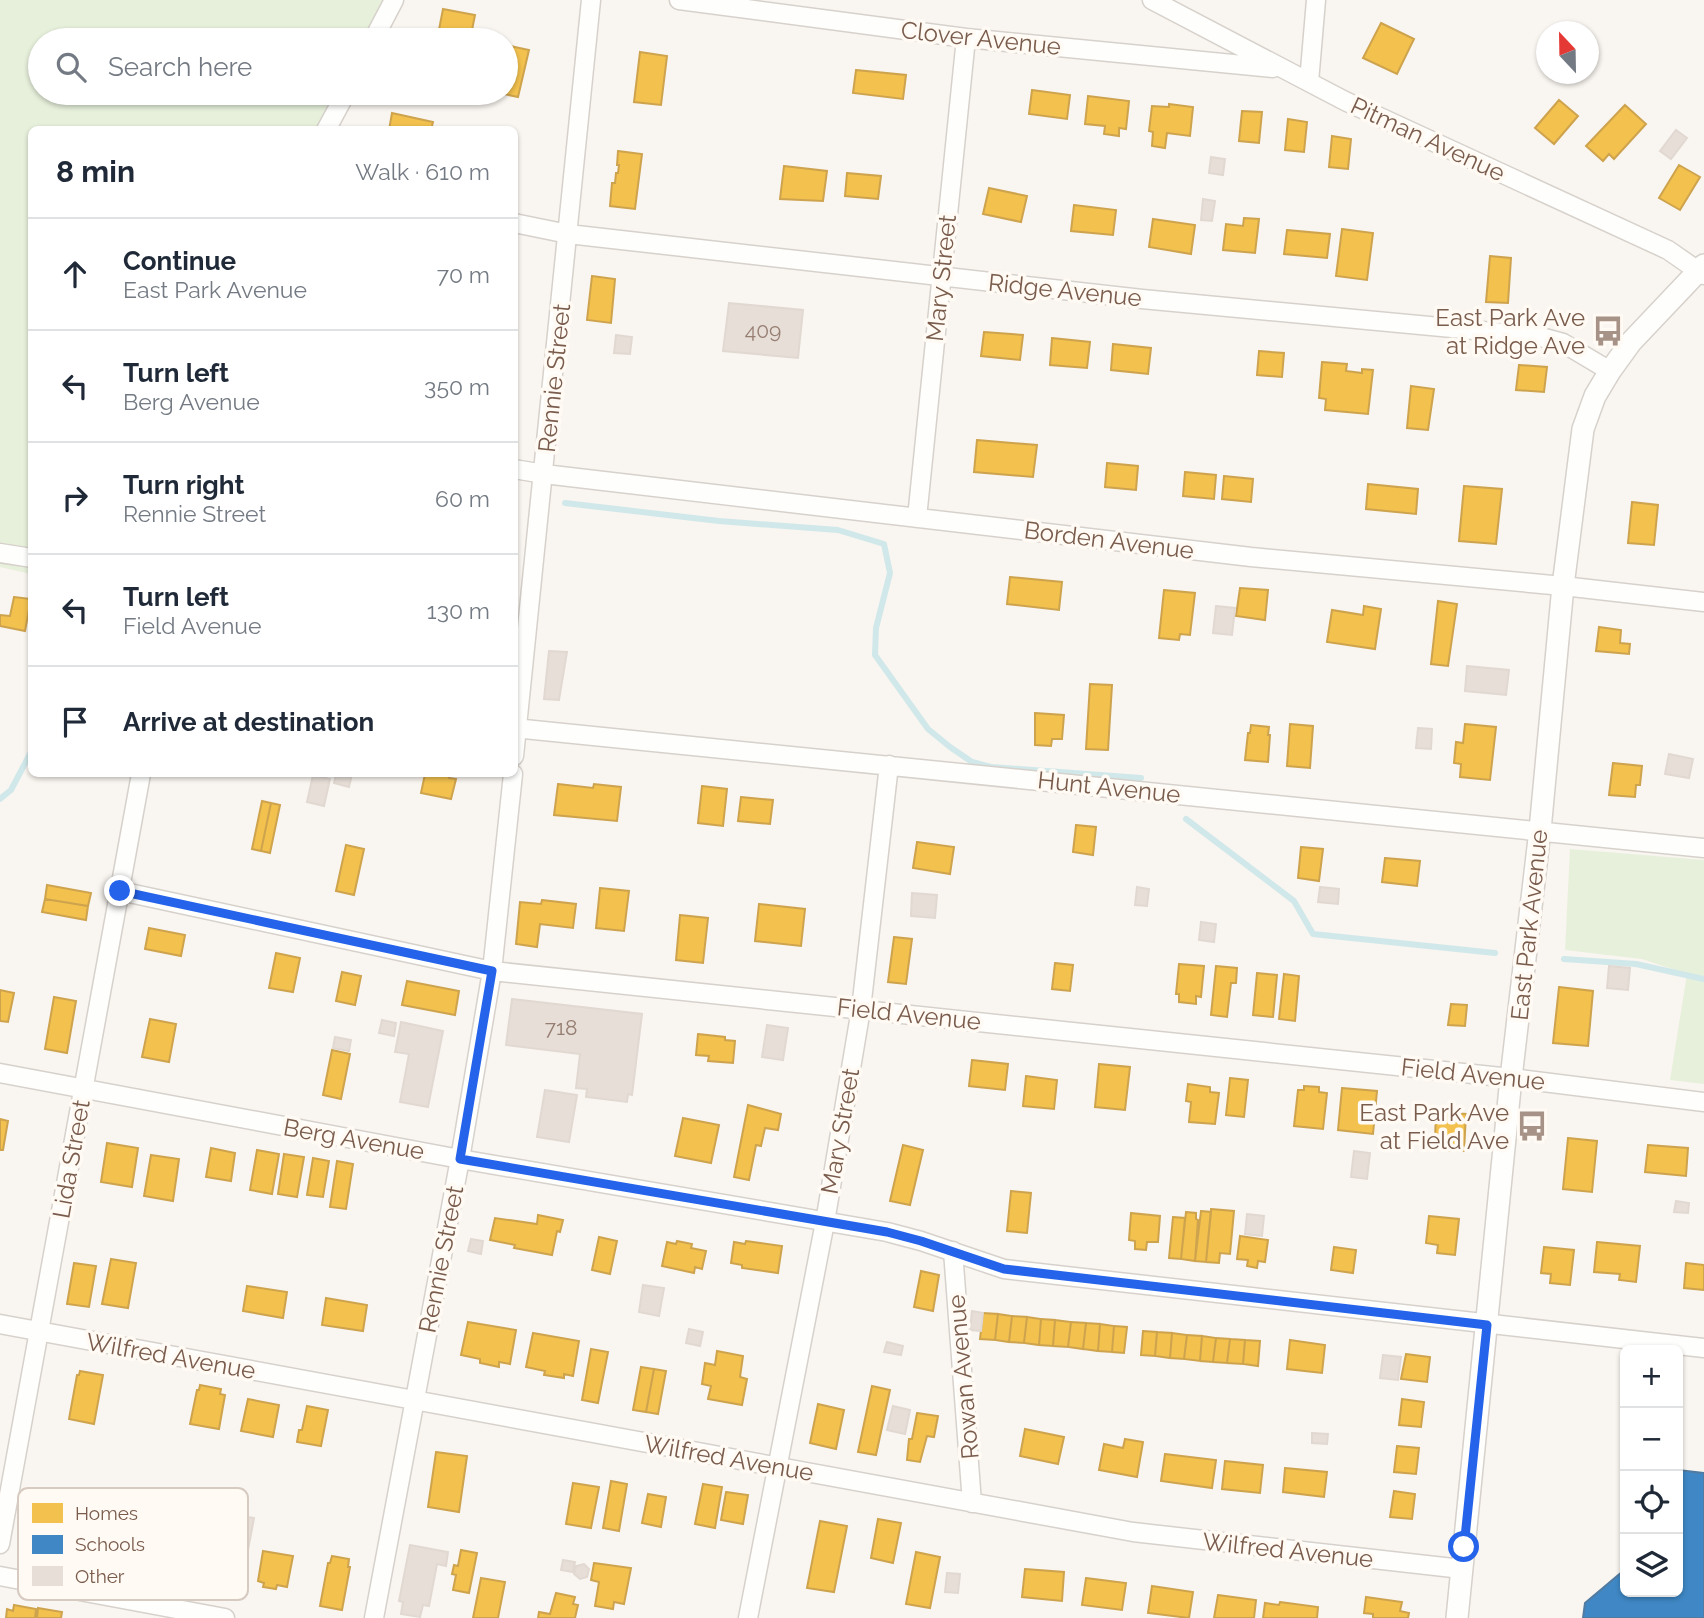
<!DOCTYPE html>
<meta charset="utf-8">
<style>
body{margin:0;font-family:Raleway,sans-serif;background:#f6f6f7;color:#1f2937}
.controls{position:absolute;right:21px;bottom:21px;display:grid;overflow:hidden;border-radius:10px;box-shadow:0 2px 5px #0004}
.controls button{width:63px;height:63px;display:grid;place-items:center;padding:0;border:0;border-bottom:2px solid #e0e1e3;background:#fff;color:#1f2937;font:35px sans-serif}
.compass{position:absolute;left:1536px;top:21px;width:63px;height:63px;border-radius:50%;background:#fff;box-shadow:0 2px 5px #0004;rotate:338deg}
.stop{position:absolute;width:21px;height:21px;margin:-16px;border:5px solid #2563eb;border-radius:50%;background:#fff}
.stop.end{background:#2563eb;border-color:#fff;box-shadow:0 2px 7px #0008}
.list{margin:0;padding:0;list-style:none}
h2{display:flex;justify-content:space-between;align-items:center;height:91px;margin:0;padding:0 28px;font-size:30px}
h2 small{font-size:23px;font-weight:400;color:#747a83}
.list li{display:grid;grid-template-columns:46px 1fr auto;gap:21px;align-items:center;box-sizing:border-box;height:112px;padding:0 28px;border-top:2px solid #e0e1e3}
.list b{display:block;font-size:26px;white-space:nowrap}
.list p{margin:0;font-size:23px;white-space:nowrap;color:#747a83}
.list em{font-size:23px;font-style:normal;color:#747a83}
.icon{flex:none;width:38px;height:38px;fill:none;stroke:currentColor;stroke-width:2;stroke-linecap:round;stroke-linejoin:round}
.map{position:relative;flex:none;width:1704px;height:1618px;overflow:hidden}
.search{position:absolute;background:#fff;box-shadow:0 2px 5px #0004;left:28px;top:28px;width:490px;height:77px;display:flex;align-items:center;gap:18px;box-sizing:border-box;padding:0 24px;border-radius:38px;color:#747a83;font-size:26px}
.panel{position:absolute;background:#fff;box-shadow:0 2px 5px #0004;left:28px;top:126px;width:490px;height:651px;border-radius:10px}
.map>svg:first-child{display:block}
</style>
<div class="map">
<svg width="1704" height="1618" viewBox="0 0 1704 1618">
<rect width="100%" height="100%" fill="#f9f5f0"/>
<path fill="#e7f0db" d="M0,0h393l-22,40h-331v53h303l-19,36 -292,1 -1,444 -31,-7z
M1570,849l134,11v224l-34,-4 17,-106 -45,-15 -77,-9z"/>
<path fill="#f2c14e" stroke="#cea34e" stroke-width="2" d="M443,9l32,6 -5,25h-33z
M1381,23l33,16 -17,35 -34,-16z
M506,45l23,5 -11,47 -19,-4h7z
M640,52l27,4 -6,49 -27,-3z
M856,70l50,5 -3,24 -50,-6z
M1032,90l38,5 -3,24 -38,-5z
M1088,96l41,5 -3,28 -7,-1v8l-15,-2 1,-8 -20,-2z
M1559,100l19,16 -24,28 -19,-16z
M1169,104l24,3 -3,29 -23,-3 -2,15 -13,-2 1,-14 -4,-1 3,-25 17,1z
M1625,105l21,19 -32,35 -5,-5 -6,7 -17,-15z
M1242,111l20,1 -3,31 -20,-2z
M392,113l41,9 -2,8h-42z
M1288,119l19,3 -3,30 -19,-2z
M1332,136l19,3 -3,30 -19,-2z
M618,151l24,3 -7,55 -25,-3 2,-23h3l1,-10h2l1,-8h-2z
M1679,165l21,12 -20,33 -21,-12z
M784,166l43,5 -4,30 -43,-2z
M847,173l34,3 -3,23 -33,-3z
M989,188l38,8 -6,26 -38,-8z
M1074,205l42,5 -3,25 -42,-4z
M1244,218l15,1 -4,34 -32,-3 3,-26 17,2z
M1153,219l42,6 -4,29 -42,-7z
M1342,229l31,4 -6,47 -31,-4z
M1287,230l43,4 -3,24 -43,-4z
M1490,256l21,2 -3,45 -22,-1z
M592,276l23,3 -4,44 -24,-3z
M984,332l39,3 -3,25 -39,-4z
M1052,338l38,4 -3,26 -37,-3z
M1113,344l38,4 -3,26 -37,-4z
M1259,351l25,2 -2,24 -25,-2z
M1322,362l25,2 -1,7 16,2v-4l11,1 -5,44 -43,-4 1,-11 -7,-1z
M1519,365l28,2 -3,25 -28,-2z
M1411,386l23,3 -6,41 -21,-2z
M977,440l60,5 -4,32 -59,-5z
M1107,463l31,3 -2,24 -31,-3z
M1185,472l31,3 -2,24 -31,-3z
M1224,476l29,3 -2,23 -29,-3z
M1368,484l50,5 -2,25 -50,-5z
M1464,486l38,3 -6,55 -37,-3z
M1632,502l26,3 -4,40 -26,-2z
M1010,577l52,5 -3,28 -52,-6z
M1240,588l28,2 -3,30 -29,-4z
M1164,590l31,3 -5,42 -10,-1 -1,6 -20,-2z
M14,597l17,2 -6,32 -25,-5v-11l10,1z
M1438,601l19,3 -9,62 -17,-2z
M1364,606l17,3 -6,40 -48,-7 5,-32 31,5z
M1599,627l22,3 -1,13 10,1 -1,10 -33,-3z
M1090,684l22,1 -4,65 -22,-1z
M1035,713l29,2 -2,24h-10l-1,7 -16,-1z
M1290,724l23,2 -3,42 -23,-2z
M1465,724l31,3 -6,53 -30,-3 1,-13 -7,-1 2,-21 7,1z
M1251,725l18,2 -1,8h2l-2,27 -23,-2 3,-27h2z
M1613,763l29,3 -2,19h-4l-1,12 -26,-2z
M425,774h25l-1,4 7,1 -5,20 -30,-6z
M558,784l35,4 1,-4 27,3 -4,34 -63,-6z
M702,786l25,3 -4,37 -25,-3z
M741,797l32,3 -3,24 -32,-3z
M262,801l9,2 -10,48 -9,-2z
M271,803l9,2 -10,48 -9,-2z
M1076,825l20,2 -3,28 -20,-3z
M917,842l37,5 -4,27 -37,-6z
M346,845l18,4 -10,46 -18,-4z
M1301,847l22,2 -4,32 -21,-3z
M1385,858l35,3 -3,25 -35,-4z
M47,885l44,8 -3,13 -43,-7z
M600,888l29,3 -5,40 -28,-3z
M45,899l43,7 -2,14 -44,-8z
M542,900l34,4 -3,24 -33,-4 -3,23 -21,-3 4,-42 21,2z
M759,904l46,5 -4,37 -46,-5z
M680,915l28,3 -5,45 -27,-3z
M149,928l36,7 -4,21 -36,-7z
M894,937l18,2 -6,45 -18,-2z
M276,953l24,5 -7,34 -24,-4z
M1055,963l18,2 -3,26 -18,-2z
M1179,964l25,2 -3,31 -5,-1v8l-17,-2v-8h-3z
M1216,966l21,2 -1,15h-5l-4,34 -16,-2z
M342,972l19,4 -6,29 -19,-4z
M1257,973l20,2 -4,42 -20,-2z
M1284,974l15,2 -4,45 -16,-2z
M407,981l52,10 -4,24 -53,-10z
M1559,987l34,4 -5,55 -35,-3z
M0,990l14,3 -6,29 -8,-1z
M54,997l22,4 -9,52 -22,-4z
M1451,1004l16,1 -2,21 -17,-1z
M150,1019l26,5 -7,38 -27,-5z
M698,1034l27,3v3l10,1 -2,22 -25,-2 1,-5 -13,-1z
M332,1050l18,4 -9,45 -18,-4z
M972,1060l36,4 -3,26 -36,-4z
M1099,1064l31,3 -5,43 -30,-3z
M1026,1076l31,4 -3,29 -31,-3z
M1230,1078l18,2 -4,37 -18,-2z
M1188,1084l22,3v5l9,1 -4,31 -26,-2 2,-20 -5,-1z
M1304,1086l15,1v5l8,1 -4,36 -29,-3 4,-36h6z
M1342,1088l35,3 -4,43 -35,-4z
M748,1105l33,9 -3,16 -13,-2 -4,18 -5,-1 -7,35 -15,-3z
M1436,1112l30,2 -2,37 -21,-1 1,-10 -9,-1z
M683,1118l36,7 -8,38 -36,-7z
M0,1119l8,2 -5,29h-3z
M1568,1138l29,3 -5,51 -29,-3z
M107,1143l31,5 -6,39 -31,-5z
M903,1145l20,5 -13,55 -20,-4z
M1648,1145l40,3 -2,28 -41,-4z
M211,1148l24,5 -4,28 -25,-4z
M257,1150l22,4 -7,40 -22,-4z
M284,1154l20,3 -7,40 -19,-3z
M151,1155l28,4 -6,42 -29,-5z
M313,1158l16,3 -6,36 -16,-2z
M337,1161l16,3 -7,45 -16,-2z
M1011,1191l20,2 -4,40 -20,-2z
M1211,1209l23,2 -4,43 -10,-1 -1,10 -13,-1z
M1201,1211l10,1 -5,50 -11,-1z
M1186,1212l10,1v6l2,1 -3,41 -14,-2z
M1131,1213l29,3 -2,26h-11l-1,8 -11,-1v-8l-6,-1z
M538,1215l25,5 -3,12 -3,-1 -5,24 -38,-7 1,-3 -25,-5 5,-22 42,6z
M1429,1216l30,3 -4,36 -18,-2 1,-8 -12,-2z
M1173,1217l12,1 -4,41 -12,-1z
M1240,1236l28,4 -3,22 -7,-1 -1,7 -10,-2 1,-6 -11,-1z
M599,1237l18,4 -7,33 -18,-4z
M677,1241l15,3 -1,4 15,3 -4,18 -7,-2 -1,6 -32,-7 5,-24 9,2z
M746,1241l36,5 -4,27 -36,-5v-3l-11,-2 3,-21 11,2z
M1597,1242l43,4 -4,36 -17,-2 1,-6 -26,-2z
M1334,1247l22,3 -3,23 -22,-3z
M1544,1247l30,3 -4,35 -20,-2 1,-9 -10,-1z
M111,1259l25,4 -8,45 -26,-4z
M74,1263l22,3 -7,41 -22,-3z
M1686,1263l18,2v25l-20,-2z
M921,1271l18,4 -6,36 -19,-4z
M247,1286l40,6 -4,26 -40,-7z
M326,1298l41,7 -4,26 -41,-6z
M983,1313l15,1 -3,26 -15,-1z
M998,1314l14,2 -3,26 -14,-2z
M1012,1316l15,1 -3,26 -15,-1z
M1027,1317l14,2 -2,26 -15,-2z
M1041,1319l14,1 -2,26 -14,-1z
M1055,1320l16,2 -3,25 -15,-1z
M468,1322l48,8 -6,34 -11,-2v5l-19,-4v-4l-19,-4z
M1071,1322l15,1 -3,26 -15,-2z
M1086,1323l14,1 -2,27 -15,-2z
M1100,1324l14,2 -2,26 -14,-1z
M1114,1326l13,1 -3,26 -12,-1z
M1143,1331l14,1 -2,24 -14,-1z
M1157,1332l15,1 -2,25 -15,-2z
M533,1333l46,8 -6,35 -9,-2v4l-20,-3 1,-4 -19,-4z
M1172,1333l15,2 -3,24 -14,-1z
M1187,1335l15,1 -2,25 -16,-2z
M1202,1336l14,2 -3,24 -13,-1z
M1216,1338l14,1 -3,24 -14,-1z
M1230,1339l15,1 -2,24 -16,-1z
M1245,1340l15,1 -2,25 -15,-2z
M1290,1340l35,5 -3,28 -35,-4z
M591,1349l17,3 -10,51 -16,-3z
M717,1351l26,5 -3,21 7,2 -5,26 -34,-6 3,-13 -9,-2 3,-21 10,2z
M1406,1354l24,3 -3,25 -26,-3z
M641,1367l13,2 -8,43 -13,-2z
M654,1369l12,2 -8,43 -12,-2z
M80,1371l23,4 -9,49 -25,-5 8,-44h2z
M200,1385l21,4 -1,5 5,1 -6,34 -29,-5 7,-34h2z
M872,1386l18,4 -14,65 -18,-3z
M248,1399l31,6 -6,32 -32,-6z
M1402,1399l22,3 -3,25 -22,-2z
M818,1404l26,6 -8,39 -26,-6z
M307,1406l21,4 -7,36 -24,-4 2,-12h3z
M917,1413l21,3 -4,21 -7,-1 -7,26 -13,-2 2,-21h3z
M1025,1429l39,8 -6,27 -38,-8z
M1125,1439l18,3 -6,35 -38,-7 5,-26 19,4z
M1397,1446l22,2 -3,26 -22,-2z
M436,1452l31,4 -8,56 -31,-5z
M1165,1454l51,6 -4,28 -51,-7z
M1225,1461l38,4 -3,28 -38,-4z
M1285,1468l42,4 -3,25 -41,-5z
M611,1481l16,3 -8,47 -16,-3z
M573,1483l26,4 -8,41 -25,-4z
M703,1484l19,3 -7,41 -20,-4z
M1394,1491l21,3 -3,25 -22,-2z
M726,1492l22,3 -5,29 -22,-4z
M648,1494l18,3 -5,30 -19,-4z
M878,1519l23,4 -8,40 -22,-5z
M820,1521l27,5 -13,66 -27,-4z
M461,1550l16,3 -8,40 -16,-3 3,-15 -4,-1 2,-9 4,1z
M263,1551l30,5 -6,31 -10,-2 -1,4 -13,-2 1,-4 -6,-2z
M916,1552l24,5 -10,51 -24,-4z
M332,1556l17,3 -1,8h2l-8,43 -22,-4 8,-43h2z
M594,1563l37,5 -7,36 -10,-2 -1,7 -18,-3 4,-24 -8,-2z
M1025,1569l39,3 -2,29 -40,-4z
M481,1578l24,4 -7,36h-25z
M1086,1578l40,5 -4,27 -40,-5z
M1152,1586l41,6 -4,26 -41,-5z
M556,1593l19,4 -2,7 5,1 -3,13h-37l1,-6 11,2z
M1218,1595l38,5 -2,18h-40z
M1366,1597l36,5 -2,9 9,2 -1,5h-35v-4l-9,-1z
M1280,1602l38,5 -1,11h-54l2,-15 14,2z
M14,1605l22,4 -1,9h-29l1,-9 6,2z
M38,1608l24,4 -1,6h-24z"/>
<path fill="#3f88c5" stroke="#517ba1" stroke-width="2" d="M1678,1470l26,3v145h-121l2,-15 37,-31 3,1v19h53z"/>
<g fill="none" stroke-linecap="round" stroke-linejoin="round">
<path stroke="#d0e8ea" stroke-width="6" d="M565,503l154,18 119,9 46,14 6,29 -14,55 -1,27 53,74 22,18 22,15 19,5 150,11
M0,799l11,-9 21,-40
M1186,819l108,82 19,33 182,19
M1564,959l72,5 68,15"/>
</g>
<path fill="#e6ded7" stroke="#e2d8d2" stroke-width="2" d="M1676,130l11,8 -16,21 -11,-8z
M1211,157l14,2 -2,16 -14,-2z
M1203,199l12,2 -3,20 -11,-1z
M729,303l74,7 -5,48 -75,-7z
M616,335l16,2 -2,17 -16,-1z
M1216,606l19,2 -3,27 -19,-2z
M549,651l18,1 -8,48 -15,-1z
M1467,666l42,4 -3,25 -41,-4z
M1418,728l14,1 -1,20 -15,-1z
M1669,754l24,5 -4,19 -24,-4z
M336,774h16l-3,13 -15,-4z
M313,775l17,4 -6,27 -17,-4z
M1137,887l12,2 -2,17 -12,-1z
M1320,887l19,2 -1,15 -20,-2z
M912,893l25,2 -2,23 -24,-2z
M1201,922l15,2 -2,18 -15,-2z
M1609,966l21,2 -2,22 -21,-2z
M512,999l130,15 -10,81 -4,-1 -1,8 -41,-5 1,-8 -11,-1 4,-34 -74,-9z
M382,1020l14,3 -2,13 -15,-3z
M401,1022l42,9 -15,76 -28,-5 9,-48 -14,-2z
M767,1025l21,3 -5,32 -21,-3z
M335,1037l16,3 -2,11 -16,-3z
M545,1090l32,5 -8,47 -32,-5z
M1354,1151l16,2 -3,26 -16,-2z
M1676,1201l13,2 -1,10 -14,-1z
M1247,1214l17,2 -2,20 -17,-2z
M471,1239l12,2 -2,13 -13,-3z
M643,1285l21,3 -5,28 -20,-4z
M972,1311l11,2 -2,18 -11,-1z
M689,1329l14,3 -3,14 -14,-3z
M887,1342l16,4 -2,9 -17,-3z
M1383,1355l18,2 -3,23 -18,-2z
M893,1406l17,4 -5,24 -18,-4z
M1312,1433l16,1 -1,10 -15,-1z
M225,1513l29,5 -9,48 -9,-1 -2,6 -20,-4z
M410,1545l38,7 -2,14 -9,-2 -8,42 -6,-1 -3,12 -19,-3 2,-12 -4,-1z
M563,1560l12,2 -2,10 -12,-2z
M584,1564l5,5 -2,8 -7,2 -6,-5 2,-8z
M947,1573l13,1 -2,19 -13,-1z"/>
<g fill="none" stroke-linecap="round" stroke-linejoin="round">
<g stroke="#d7d1cb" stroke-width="21">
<path id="minor" d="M679,0l287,38 307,30
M1152,0l193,101 323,149 36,25
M373,40l21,-40
M1309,82l7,-82
M326,130l20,-37
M514,223l54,11 574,65 395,37 26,7 47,28
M514,469l30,5 707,83 312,29 141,16
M917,518l49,-480
M0,553l32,5
M514,728l1190,120
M514,756l77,-756
M120,891l372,80 1019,107 193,24
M0,1073l460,86 427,73 34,9 83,28 700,79
M953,1251l19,252
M0,1324l1133,208 329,37
M0,1544l141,-770
M0,1576l225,42
M374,1618l86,-459 32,-188 21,-197
M748,1618l77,-396 36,-213 28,-244"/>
</g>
<g stroke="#d7d1cb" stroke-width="24">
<path id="tertiary" d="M1457,1618l54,-540 29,-248 23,-244 20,-157 12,-33 15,-25 21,-29 73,-77"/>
</g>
<use href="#minor" stroke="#fefefd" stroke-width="18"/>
<use href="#tertiary" stroke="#fefefd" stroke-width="21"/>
</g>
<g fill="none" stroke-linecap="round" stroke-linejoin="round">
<path stroke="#2563eb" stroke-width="9" d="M120,891l372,80 -32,188 427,73 34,9 83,28 483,56 -23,222"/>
</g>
<defs>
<g id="bus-bare" transform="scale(2.415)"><path d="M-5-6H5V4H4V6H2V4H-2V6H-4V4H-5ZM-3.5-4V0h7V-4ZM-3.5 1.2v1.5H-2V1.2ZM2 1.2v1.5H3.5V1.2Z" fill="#a69286" stroke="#fffaf3" stroke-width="2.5" paint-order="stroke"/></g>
</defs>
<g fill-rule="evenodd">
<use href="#bus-bare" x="1608" y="331"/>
<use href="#bus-bare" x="1532" y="1126"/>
</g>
<g text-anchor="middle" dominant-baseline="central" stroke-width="7" stroke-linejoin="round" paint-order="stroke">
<g font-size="21" fill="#977e72">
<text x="763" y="330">409</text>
<text x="561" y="1027">718</text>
</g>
<g font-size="24" fill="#7a5c4d" stroke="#fffaf3">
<text transform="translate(981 38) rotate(6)">Clover Avenue</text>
<text transform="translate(1428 139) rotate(25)">Pitman Avenue</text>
<text transform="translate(941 278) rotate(-84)">Mary Street</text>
<text transform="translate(1065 290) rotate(6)">Ridge Avenue</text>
<text transform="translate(554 378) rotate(-84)">Rennie Street</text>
<text transform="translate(1109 540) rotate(7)">Borden Avenue</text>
<text transform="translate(1109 787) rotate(6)">Hunt Avenue</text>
<text transform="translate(1529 925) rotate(-84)">East Park Avenue</text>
<text transform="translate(909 1014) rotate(6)">Field Avenue</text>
<text transform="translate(1473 1074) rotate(6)">Field Avenue</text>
<text transform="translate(840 1131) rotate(-80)">Mary Street</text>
<text transform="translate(354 1139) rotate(10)">Berg Avenue</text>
<text transform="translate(71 1159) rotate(-80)">Lida Street</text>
<text transform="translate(441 1259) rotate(-79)">Rennie Street</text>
<text transform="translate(171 1356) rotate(10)">Wilfred Avenue</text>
<text transform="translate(963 1377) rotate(-95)">Rowan Avenue</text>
<text transform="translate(729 1458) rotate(10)">Wilfred Avenue</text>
<text transform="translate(1288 1550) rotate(6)">Wilfred Avenue</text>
</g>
<g font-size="24" fill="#7a5c4d" stroke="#fffaf3" text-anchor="end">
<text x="1585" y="317">East Park Ave<tspan x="1585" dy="28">at Ridge Ave</tspan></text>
<text x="1509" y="1112">East Park Ave<tspan x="1509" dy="28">at Field Ave</tspan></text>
</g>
</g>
<rect x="18" y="1488" width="230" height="112" rx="10" fill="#fffaf3" stroke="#d7cbc1" stroke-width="2"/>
<rect x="32" y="1503" width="31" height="20" fill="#f2c14e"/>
<rect x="32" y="1535" width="31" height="19" fill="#3f88c5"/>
<rect x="32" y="1566" width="31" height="20" fill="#e6ded7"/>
<g font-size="19" fill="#7a5c4d">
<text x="75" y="1520">Homes</text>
<text x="75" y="1551">Schools</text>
<text x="75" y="1583">Other</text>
</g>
</svg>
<div class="controls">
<button>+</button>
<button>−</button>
<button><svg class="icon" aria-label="locate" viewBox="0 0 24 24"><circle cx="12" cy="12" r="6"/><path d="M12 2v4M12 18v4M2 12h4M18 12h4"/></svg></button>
<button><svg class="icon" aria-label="layers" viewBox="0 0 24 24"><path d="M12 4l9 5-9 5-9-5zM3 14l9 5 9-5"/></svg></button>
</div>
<svg class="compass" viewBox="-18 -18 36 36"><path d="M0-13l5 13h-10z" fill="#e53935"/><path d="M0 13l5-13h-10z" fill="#747a83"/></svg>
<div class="stop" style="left:1464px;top:1547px"></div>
<div class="stop end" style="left:120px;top:891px"></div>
<div class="search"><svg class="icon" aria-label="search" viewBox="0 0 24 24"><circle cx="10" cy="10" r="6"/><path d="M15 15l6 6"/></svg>Search here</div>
<section class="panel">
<h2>8 min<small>Walk · 610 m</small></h2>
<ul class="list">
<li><svg class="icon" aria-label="ahead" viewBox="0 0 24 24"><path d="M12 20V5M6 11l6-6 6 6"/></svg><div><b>Continue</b><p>East Park Avenue</p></div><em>70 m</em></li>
<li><svg class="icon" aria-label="left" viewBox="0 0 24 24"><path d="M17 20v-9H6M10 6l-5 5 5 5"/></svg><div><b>Turn left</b><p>Berg Avenue</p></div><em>350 m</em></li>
<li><svg class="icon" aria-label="right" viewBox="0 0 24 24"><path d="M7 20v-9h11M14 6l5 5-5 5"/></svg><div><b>Turn right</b><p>Rennie Street</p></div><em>60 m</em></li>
<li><svg class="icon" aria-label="left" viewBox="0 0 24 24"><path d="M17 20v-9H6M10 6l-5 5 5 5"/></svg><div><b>Turn left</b><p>Field Avenue</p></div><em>130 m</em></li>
<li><svg class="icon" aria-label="arrive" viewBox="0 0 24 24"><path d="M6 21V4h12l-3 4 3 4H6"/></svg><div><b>Arrive at destination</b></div></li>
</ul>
</section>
</div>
